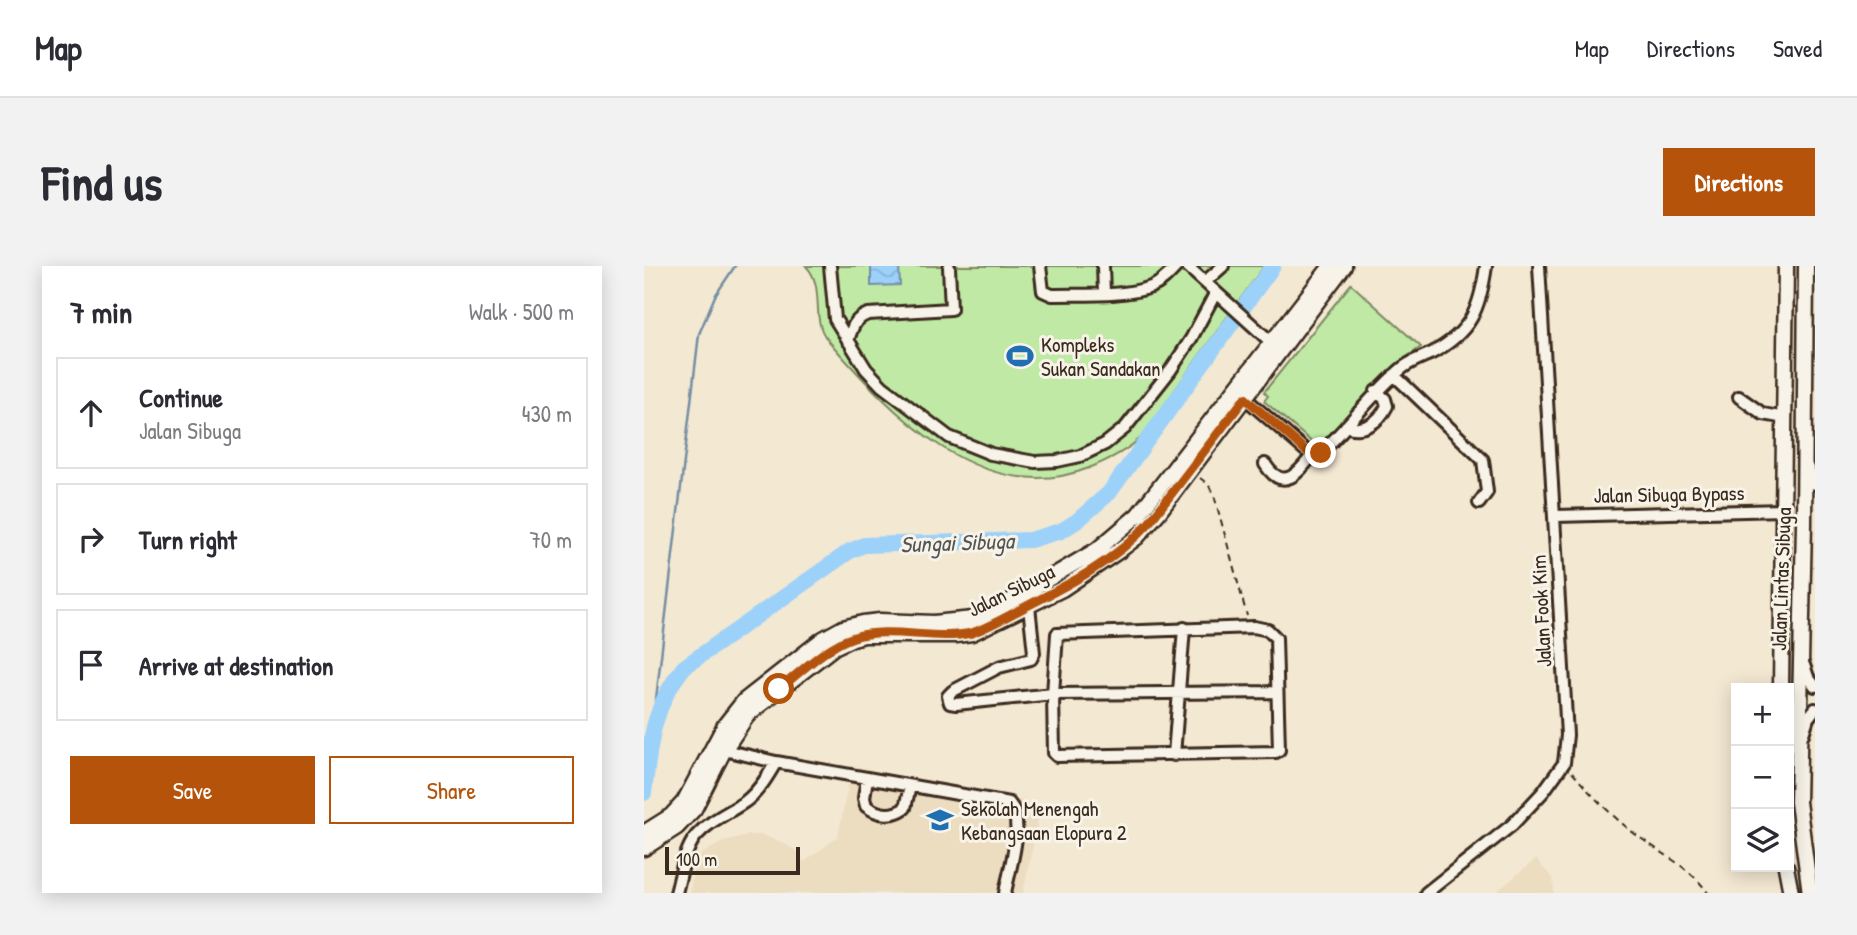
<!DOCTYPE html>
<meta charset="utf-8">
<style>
body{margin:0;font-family:"Patrick Hand",sans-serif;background:#f2f2f3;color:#2b2b33}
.controls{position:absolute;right:21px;bottom:21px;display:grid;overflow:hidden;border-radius:0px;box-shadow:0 4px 18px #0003}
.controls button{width:63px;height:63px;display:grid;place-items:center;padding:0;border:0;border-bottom:2px solid #e1e1e2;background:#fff;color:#2b2b33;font:35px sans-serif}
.scale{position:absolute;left:21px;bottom:18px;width:135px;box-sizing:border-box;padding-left:7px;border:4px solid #3b2a1e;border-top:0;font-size:19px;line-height:24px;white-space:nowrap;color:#3b2a1e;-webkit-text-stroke:5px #f7f3e8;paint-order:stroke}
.stop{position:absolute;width:21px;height:21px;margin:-16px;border:5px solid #b45309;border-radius:50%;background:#fff}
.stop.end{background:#b45309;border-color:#fff;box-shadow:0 2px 7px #0008}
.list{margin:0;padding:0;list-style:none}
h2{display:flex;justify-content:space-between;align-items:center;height:91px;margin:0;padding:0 28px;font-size:30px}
h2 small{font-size:23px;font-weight:400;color:#7c7c81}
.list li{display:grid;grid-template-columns:46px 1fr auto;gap:21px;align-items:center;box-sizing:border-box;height:112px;margin:0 14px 14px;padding:0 14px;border:2px solid #e1e1e2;border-radius:0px}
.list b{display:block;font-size:26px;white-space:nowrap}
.list p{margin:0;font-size:23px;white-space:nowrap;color:#7c7c81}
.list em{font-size:23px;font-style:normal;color:#7c7c81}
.actions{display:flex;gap:14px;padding:21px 28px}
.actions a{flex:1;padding:16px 0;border:2px solid #b45309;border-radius:0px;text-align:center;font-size:24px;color:#b45309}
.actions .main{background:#b45309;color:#fff}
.icon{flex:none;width:38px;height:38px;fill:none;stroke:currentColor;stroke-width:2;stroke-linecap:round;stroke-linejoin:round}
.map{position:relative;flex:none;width:1171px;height:627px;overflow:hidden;border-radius:0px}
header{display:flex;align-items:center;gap:42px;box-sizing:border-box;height:98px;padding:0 35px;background:#fff;border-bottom:2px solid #e1e1e2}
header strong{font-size:33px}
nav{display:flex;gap:38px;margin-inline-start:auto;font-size:24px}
.intro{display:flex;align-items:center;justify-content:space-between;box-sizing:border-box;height:168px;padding:0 42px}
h1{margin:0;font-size:49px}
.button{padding:18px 32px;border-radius:0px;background:#b45309;color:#fff;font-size:24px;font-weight:700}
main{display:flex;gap:42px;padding:0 42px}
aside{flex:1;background:#fff;border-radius:0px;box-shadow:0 4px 18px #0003}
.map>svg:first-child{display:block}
</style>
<header>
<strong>Map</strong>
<nav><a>Map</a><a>Directions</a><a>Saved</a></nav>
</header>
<div class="intro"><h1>Find us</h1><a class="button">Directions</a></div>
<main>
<aside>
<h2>7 min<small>Walk · 500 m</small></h2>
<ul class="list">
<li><svg class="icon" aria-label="ahead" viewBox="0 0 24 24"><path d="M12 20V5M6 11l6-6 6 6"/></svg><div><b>Continue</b><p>Jalan Sibuga</p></div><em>430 m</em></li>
<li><svg class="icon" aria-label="right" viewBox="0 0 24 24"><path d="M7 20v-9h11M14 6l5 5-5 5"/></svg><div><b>Turn right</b></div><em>70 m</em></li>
<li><svg class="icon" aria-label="arrive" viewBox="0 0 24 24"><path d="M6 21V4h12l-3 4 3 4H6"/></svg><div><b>Arrive at destination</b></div></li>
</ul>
<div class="actions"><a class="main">Save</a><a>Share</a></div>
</aside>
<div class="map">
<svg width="1171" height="627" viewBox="0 0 1171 627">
<defs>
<pattern id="water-waves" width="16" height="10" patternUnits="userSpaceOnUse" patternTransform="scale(1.75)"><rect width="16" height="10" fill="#9cd1fa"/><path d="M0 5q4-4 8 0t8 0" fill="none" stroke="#87b4d6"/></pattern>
</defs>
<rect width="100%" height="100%" fill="#f3e8d2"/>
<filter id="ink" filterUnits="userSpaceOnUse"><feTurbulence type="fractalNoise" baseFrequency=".0143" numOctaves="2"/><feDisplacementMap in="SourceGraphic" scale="14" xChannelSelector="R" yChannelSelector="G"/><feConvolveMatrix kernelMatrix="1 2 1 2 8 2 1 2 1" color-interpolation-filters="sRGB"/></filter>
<g filter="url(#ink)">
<path fill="#ecdcc0" d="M208,500l189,39 -18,88h-333l3,-21 8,-18 24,-13 22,-6h15l19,7 15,9 8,11 34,-25z
M892,593l17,20 1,14h-59z"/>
<path fill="#c0e9a6" stroke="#7e8a62" stroke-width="2" d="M162,0h458c-29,40 -58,80 -87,121 -12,16 -23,37 -37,51 -13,13 -34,23 -51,30 -107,42 -198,-55 -262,-129 -17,-20 -1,-52 -21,-73z
M707,18l70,63 -26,18 -75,84 -56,-48 4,-5 -4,-4z"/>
<path fill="url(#water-waves)" stroke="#758ea2" stroke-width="2" d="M227,0h28l1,19 -29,1z"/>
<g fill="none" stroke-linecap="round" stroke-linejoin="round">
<path stroke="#758ea2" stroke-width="2.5" d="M14,443l-2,-10 43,-365 16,-38 20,-30"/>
<path stroke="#9cd1fa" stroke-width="16" d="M0,527c6,-50 8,-86 40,-126l166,-116 14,-6 166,-5 31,-9 16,-10 32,-28 164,-227"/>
<g stroke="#3b2a1e" stroke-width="16">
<path id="minor" d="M186,0l5,53 31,50 16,17 67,51 42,17 44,8 22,-1 23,-5 25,-12 20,-16 45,-57 21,-32 25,-47
M396,0l3,25 9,4c29,-1 72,2 99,-8 11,-4 18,-13 26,-21
M459,0l1,27
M543,0l84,76
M561,16l18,-16
M204,75c4,-13 6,-22 20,-27l83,-5 -2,-42
M750,109l89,85 4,32 -8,11
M1095,131l24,17 22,4
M601,132l60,52 8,4 8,-1c27,-27 50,-57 78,-82 9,-9 22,-13 33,-18 39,-21 48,-44 54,-87
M702,160c18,7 33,-4 41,-20l-2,-7 -9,-8
M621,198c18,29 34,9 48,-10
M1163,200l8,18
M912,250l227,-6
M385,340l5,47 -3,6 -32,8 -46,24 -5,5 2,7 6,1 97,-10 224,-2
M610,361l14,3 8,8 3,112 -3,2 -219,4 -3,-3 -1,-59 4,-60z
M1160,399l4,12 7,9
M1159,468l5,-16 7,-9
M80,484l52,12 233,41c17,18 0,67 -4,90
M530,489l10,-127
M223,512l-3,20 2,8c12,9 26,11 39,2l5,-22
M32,627c5,-18 8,-42 20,-57 14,-16 33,-23 50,-35 13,-10 22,-25 30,-39
M782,627l86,-68 31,-33 21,-29 3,-28 -28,-469"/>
</g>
<g stroke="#3b2a1e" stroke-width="19">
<path id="major" d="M1162,0l-2,258 -6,278 12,91
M1137,422l5,-422
M0,567l27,-17 13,-14 41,-77 19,-24 79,-62 20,-11 20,-5 17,-2 54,2 39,-4 24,-10 100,-59 41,-35 193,-249
M0,582l33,-21 17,-18 30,-59 24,-36 86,-67 19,-9 11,-3h92l16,-2 90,-44 58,-39 17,-13 21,-24 186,-247
M1142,601l5,26"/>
</g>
<path stroke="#3b2a1e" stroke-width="2" stroke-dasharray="7 5" stroke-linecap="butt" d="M556,212l8,6 6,11 33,121
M928,506c19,23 39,43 63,62 24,18 55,33 73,59"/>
<use href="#minor" stroke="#f7f3e8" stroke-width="10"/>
<use href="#major" stroke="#f7f3e8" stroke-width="14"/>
</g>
</g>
<g fill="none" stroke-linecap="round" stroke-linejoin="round" filter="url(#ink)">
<path stroke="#b45309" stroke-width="9" d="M135,423c22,-17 47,-43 75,-52 36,-11 80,4 118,-4 19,-7 36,-17 53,-26 45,-23 90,-46 124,-84l96,-125 60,52 7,4 9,-1"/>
</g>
<defs>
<g id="stadium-bare" transform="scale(2.1)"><path d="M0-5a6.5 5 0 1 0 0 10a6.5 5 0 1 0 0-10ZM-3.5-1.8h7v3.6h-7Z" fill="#1f6fb2" stroke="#f7f3e8" stroke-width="2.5" paint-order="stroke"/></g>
<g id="school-bare" transform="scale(2.1)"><path d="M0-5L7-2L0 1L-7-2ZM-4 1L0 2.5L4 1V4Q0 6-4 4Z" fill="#1f6fb2" stroke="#f7f3e8" stroke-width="2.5" paint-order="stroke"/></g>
</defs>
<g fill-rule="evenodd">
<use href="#stadium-bare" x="376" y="90"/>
<use href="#school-bare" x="296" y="554"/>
</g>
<g text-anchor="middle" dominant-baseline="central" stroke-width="6" stroke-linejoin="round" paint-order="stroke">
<g font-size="21" fill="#3b2a1e" stroke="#f7f3e8" text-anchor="start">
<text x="397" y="78">Kompleks<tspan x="397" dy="24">Sukan Sandakan</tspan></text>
<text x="317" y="542">Sekolah Menengah<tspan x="317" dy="24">Kebangsaan Elopura 2</tspan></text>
</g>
<g font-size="21" fill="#3b2a1e" stroke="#f7f3e8">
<text transform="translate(1025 228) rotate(-1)">Jalan Sibuga Bypass</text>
<text transform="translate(1137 313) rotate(-88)">Jalan Lintas Sibuga</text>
<text transform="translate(367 324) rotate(-26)">Jalan Sibuga</text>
<text transform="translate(897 345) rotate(-93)">Jalan Fook Kim</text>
</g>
<g font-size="23" font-style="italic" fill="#535455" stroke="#f7f3e8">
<text transform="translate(313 276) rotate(-2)">Sungai Sibuga</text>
</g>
</g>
</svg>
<div class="controls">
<button>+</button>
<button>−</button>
<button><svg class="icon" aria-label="layers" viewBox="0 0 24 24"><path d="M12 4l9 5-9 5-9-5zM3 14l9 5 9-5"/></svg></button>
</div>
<div class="scale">100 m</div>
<div class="stop" style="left:135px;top:423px"></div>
<div class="stop end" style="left:677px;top:187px"></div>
</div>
</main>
